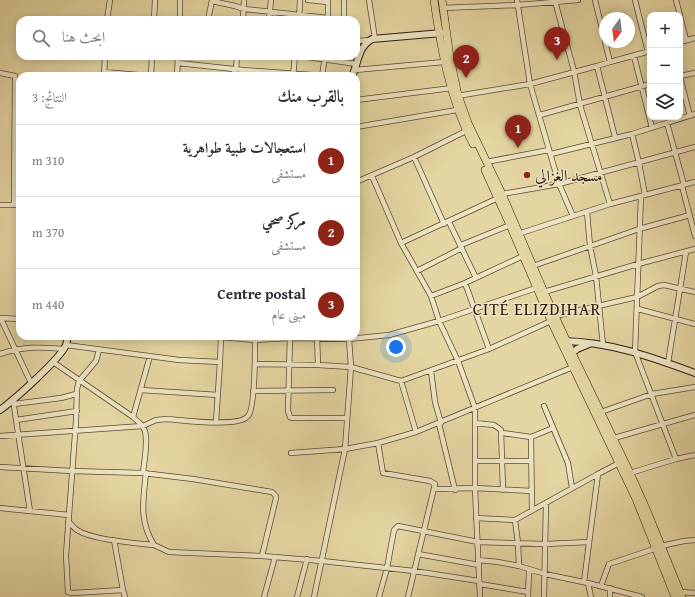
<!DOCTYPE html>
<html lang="ar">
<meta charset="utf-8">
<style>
body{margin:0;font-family:"Gentium Book Plus",Amiri,serif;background:#f2f2f3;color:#2b2b33;direction:rtl}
.controls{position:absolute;right:12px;top:12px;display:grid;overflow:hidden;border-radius:8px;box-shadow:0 2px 10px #0003}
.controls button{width:36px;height:36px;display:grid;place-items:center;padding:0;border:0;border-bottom:1px solid #e1e1e2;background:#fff;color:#2b2b33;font:20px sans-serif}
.compass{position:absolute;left:599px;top:12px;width:36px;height:36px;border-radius:50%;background:#fff;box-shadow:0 2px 10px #0003;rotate:194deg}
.you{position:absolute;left:396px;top:347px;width:14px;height:14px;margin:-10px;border:3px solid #fff;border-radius:50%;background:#1a73e8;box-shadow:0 0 0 6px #1a73e833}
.badge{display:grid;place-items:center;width:26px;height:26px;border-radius:50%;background:#8f2418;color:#fff;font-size:13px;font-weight:700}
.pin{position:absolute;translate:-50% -33px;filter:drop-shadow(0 1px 2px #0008)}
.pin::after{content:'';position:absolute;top:21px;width:14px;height:12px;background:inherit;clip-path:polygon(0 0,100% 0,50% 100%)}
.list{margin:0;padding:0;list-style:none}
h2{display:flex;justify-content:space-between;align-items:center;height:52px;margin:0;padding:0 16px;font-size:17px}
h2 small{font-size:13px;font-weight:400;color:#7c7c81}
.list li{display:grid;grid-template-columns:26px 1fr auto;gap:12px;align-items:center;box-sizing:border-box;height:72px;padding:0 16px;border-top:1px solid #e1e1e2}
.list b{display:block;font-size:15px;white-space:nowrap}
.list p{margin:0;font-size:13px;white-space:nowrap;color:#7c7c81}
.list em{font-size:13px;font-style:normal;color:#7c7c81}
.icon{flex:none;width:22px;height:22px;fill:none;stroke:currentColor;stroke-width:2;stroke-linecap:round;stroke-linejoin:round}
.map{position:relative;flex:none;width:695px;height:597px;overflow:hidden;direction:ltr}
.search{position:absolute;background:#fff;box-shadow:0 2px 10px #0003;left:16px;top:16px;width:344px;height:44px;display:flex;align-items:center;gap:10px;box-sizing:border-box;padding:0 14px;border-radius:12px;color:#7c7c81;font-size:15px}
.panel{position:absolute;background:#fff;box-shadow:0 2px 10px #0003;left:16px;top:72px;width:344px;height:268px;border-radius:12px;direction:rtl}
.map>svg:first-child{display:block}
</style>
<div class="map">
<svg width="695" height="597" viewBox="0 0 695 597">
<rect width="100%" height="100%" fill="#e4d6a2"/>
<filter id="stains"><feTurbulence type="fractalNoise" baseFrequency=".005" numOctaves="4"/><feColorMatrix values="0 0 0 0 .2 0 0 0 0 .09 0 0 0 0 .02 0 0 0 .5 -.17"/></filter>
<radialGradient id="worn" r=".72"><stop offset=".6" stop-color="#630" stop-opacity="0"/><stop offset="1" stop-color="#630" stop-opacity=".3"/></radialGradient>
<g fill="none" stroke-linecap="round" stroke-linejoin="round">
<g stroke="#5c4a32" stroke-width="6">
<path id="street" d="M308,0l20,2
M328,0v20
M344,0v20
M369,0l6,39
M517,0l13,84 29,100 14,32
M595,0l10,41
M635,0l13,52
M676,0l4,15
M212,1l23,5 9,3 84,9
M555,1l19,70 6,34 30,99
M442,8l76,-3 60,-5
M680,16l6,24
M107,20l3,-20
M154,20l1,-20
M180,20v-20
M208,20l4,-20
M243,20l1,-20
M269,20l2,-20
M299,20l1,-20
M356,41l15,-1
M605,42l5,20
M680,42l15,-4
M300,56l57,8
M634,56l18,72
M178,63l65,7 83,6
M597,66l18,71
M236,69l1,-13
M355,70l89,-8
M104,72l46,4
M0,73l15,3 -1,129
M104,76l1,-20
M151,76l1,-20
M177,76l1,-20
M234,76v-7
M293,76l2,-20
M322,76l3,-20
M680,76l15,-3
M680,77l10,39
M457,96l73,-12 67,-18 13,-4 40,-11
M356,100l96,-12
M540,115l110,-31
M667,123l17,62
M356,127l101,-17
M632,134l7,29 6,32
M551,154l81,-20 63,-20
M414,157l30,67
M486,162l63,-12
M372,176l29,67 30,53 8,25 19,40 17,47v80l5,109
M356,182l58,-25 52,-26
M682,186l13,50
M502,194l57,-10 136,-37
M641,196l-6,156 41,107
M0,205h20
M587,212l3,34 6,30 7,69
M449,222l27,56
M518,234l92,-30 85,-22
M401,243l97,-45
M461,245l49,-20
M533,266l106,-37 51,-14
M417,271l45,-23
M465,283l24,66
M544,292l94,-28 57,-15
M431,296l34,-13 58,-27
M638,309l57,15
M555,316l82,-19 21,-11 6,-1 31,7
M0,318l20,1
M1,319l30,64
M290,336l-2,75 2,6 2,1h55
M317,336l1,29
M349,339l2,28 50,14 88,-32 62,-28
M66,345l113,15 41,2 1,-25 34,3 35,-2 59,1 40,-4 50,-14 97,-33
M99,350l-3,11 -17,20 -2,8 -1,32 -10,134 2,37 4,1 51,-3 2,7
M0,354c23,-8 40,-7 64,-5
M53,362l80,55c4,4 9,7 11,12 5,9 0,33 -1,44
M668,363l18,-111
M255,364l63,1 33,2 -6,82 -31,148
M431,371l4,31 6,21
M401,381l15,51
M141,390l77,5
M253,391l80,-1
M13,400l17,111
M14,404l47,-6 15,-4
M544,406l24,57 4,25
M601,412l51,-18 43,-7
M133,417l17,-61
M16,420l61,-9
M216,422l4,-60
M475,423l19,2 7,5 2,60
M439,424l16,66
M502,433l29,4 1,73
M0,436l143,-10 13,-6 10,-1c16,1 73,9 82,-3 7,-7 7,-64 7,-76
M531,437l22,-9
M614,438l81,-23
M378,443l5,30 47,8 5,3 -27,113
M291,453l54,-4 33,-6 38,-11 157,-65
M475,461h56
M0,467l72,4 71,2 50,6 79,13 4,4v2l-14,58
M146,473c-3,28 -7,48 8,72l15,7 93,4 60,5 92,10 65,10
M630,473l46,-14 19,-4
M434,489l41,-1 57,3
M0,508l69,7
M476,518l39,2 83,-46 23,-12
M515,520l3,23 1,23 26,8 43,9 54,14
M68,521c3,3 6,7 9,9 15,10 58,13 77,15
M114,540l9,50
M661,546l23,-5 11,-1
M418,554l61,11
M478,560l20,2 21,4
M584,582l14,-108
M588,583l3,14
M480,584l48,8
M601,586l8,-22 48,-16
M610,588v9
M680,592l15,1
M264,597l11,-40
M297,597l10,-38
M379,597l8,-29 7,-38 4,-4 80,16 68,2 43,-2
M528,597l1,-27
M544,597l2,-94"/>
</g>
<g stroke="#2e1b0d" stroke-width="8">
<path id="secondary" d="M352,76c7,-14 5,-28 20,-37l70,-6
M563,341c48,1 88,16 132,32
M569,356l8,-7 12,-5
M0,410c14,-10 60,-51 66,-65 1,-3 1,-6 2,-9"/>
</g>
<g stroke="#2e1b0d" stroke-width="8">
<path id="primary" d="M434,0c7,49 16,100 39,144
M442,0l8,57 8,38 10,28 34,71 42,98 28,61 58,120 17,38 35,86
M485,170l25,55 41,96 85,178 39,98"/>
</g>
<use href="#street" stroke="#ede4c3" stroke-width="4.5"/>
<use href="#secondary" stroke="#ede4c3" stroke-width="6"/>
<use href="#primary" stroke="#e4d6a2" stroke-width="7"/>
</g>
<circle fill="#8f2418" stroke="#ede4c3" stroke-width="1.5" cx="527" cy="175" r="4"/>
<g text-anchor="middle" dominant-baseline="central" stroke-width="3" stroke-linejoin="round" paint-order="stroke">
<g font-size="16" fill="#2e1b0d" stroke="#ede4c3" text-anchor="start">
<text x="535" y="175">مسجد الغزالي</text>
</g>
<g font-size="17" letter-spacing="1" fill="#2e1b0d" stroke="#ede4c3">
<text x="537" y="308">CITÉ ELIZDIHAR</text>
</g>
</g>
<rect width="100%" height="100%" filter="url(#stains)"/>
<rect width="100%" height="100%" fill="url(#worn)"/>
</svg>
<div class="controls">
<button>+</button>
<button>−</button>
<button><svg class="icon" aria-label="layers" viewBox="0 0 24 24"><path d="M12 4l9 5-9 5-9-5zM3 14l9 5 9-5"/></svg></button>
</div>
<svg class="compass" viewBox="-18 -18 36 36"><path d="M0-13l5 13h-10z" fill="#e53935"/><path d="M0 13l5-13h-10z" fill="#7c7c81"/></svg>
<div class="you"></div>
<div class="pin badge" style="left:518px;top:148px">1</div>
<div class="pin badge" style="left:466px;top:78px">2</div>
<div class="pin badge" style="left:557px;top:60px">3</div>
<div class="search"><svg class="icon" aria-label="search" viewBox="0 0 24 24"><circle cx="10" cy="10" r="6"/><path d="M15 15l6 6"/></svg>ابحث هنا</div>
<section class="panel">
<h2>بالقرب منك<small>النتائج: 3</small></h2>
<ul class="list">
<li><span class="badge">1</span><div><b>استعجالات طبية طواهرية</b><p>مستشفى</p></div><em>310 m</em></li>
<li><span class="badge">2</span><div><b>مركز صحي</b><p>مستشفى</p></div><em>370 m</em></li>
<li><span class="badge">3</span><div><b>Centre postal</b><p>مبنى عام</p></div><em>440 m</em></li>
</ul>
</section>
</div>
